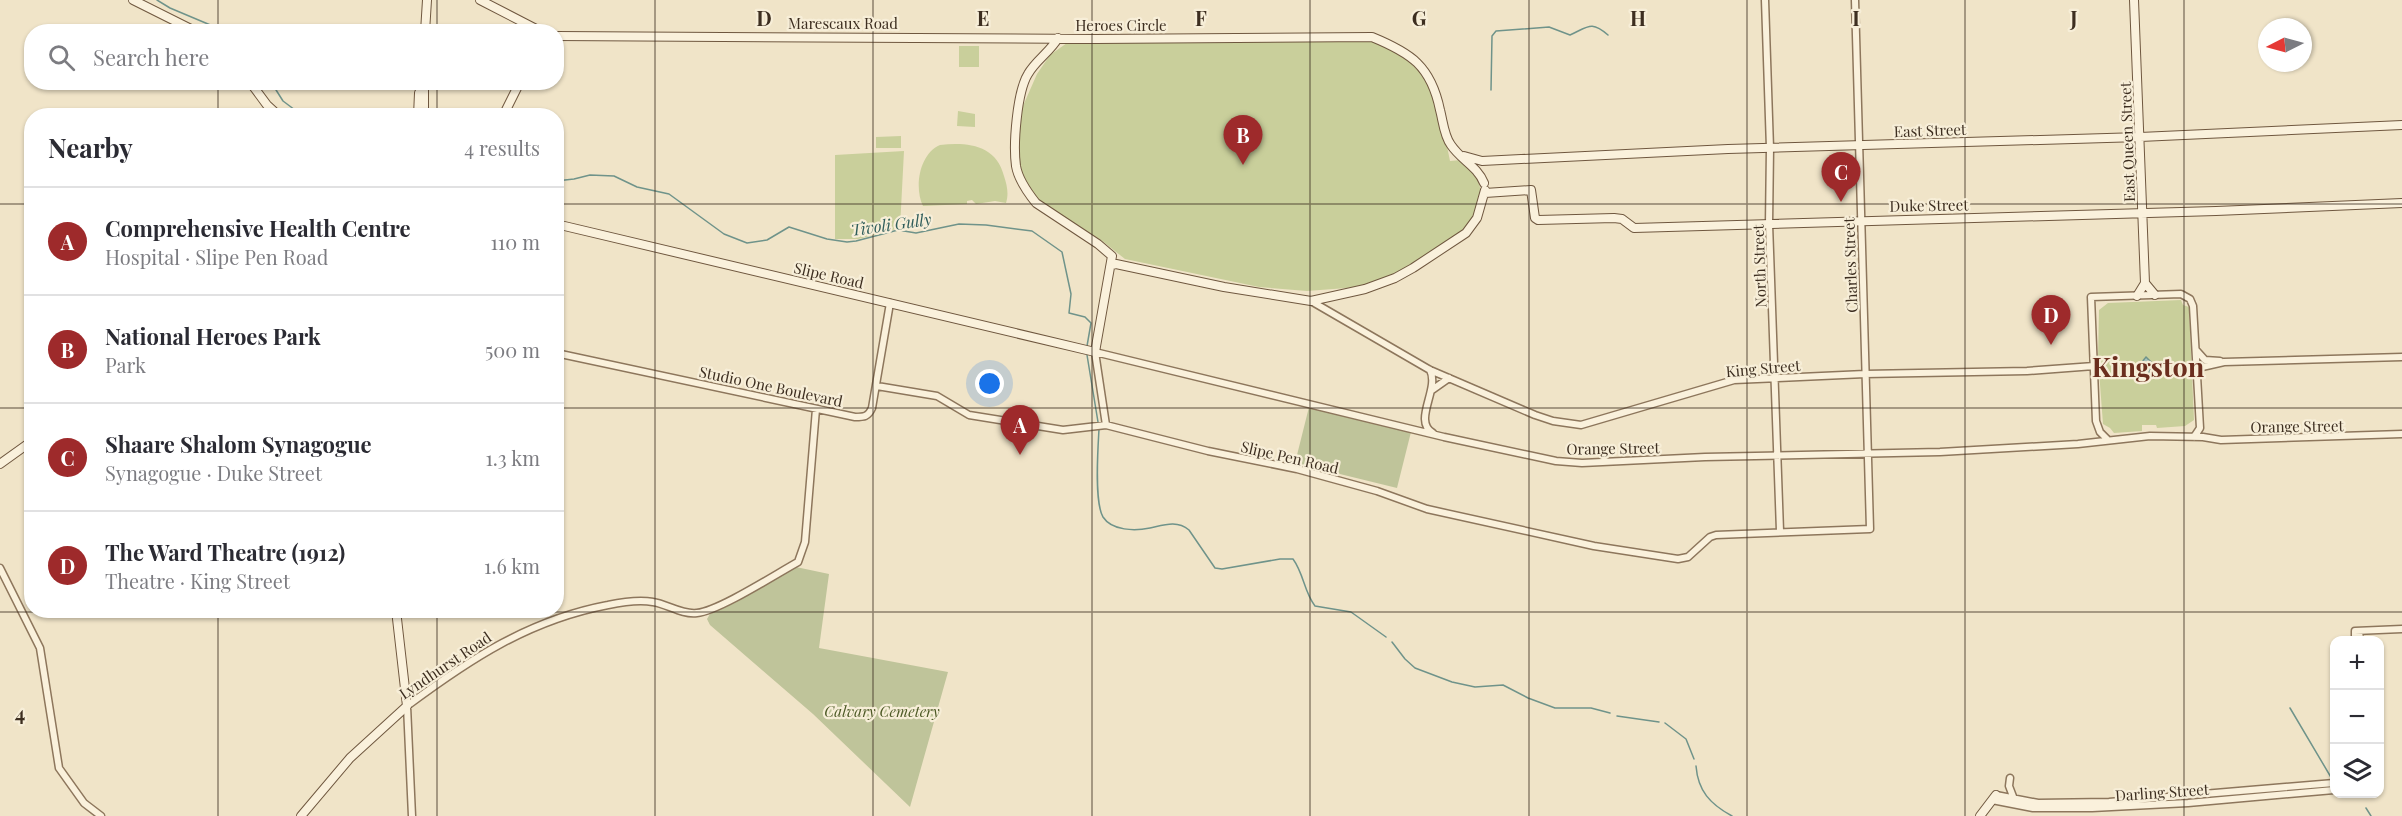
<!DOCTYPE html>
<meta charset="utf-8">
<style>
body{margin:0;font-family:"Playfair Display",serif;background:#f7f7f7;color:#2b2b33}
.controls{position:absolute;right:18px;bottom:18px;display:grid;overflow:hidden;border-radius:12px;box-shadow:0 2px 4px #0004}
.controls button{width:54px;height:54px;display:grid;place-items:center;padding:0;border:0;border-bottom:2px solid #e1e1e2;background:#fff;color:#2b2b33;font:30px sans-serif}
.compass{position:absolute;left:2258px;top:18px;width:54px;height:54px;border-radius:50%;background:#fff;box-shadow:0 2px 4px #0004;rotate:264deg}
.you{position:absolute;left:990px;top:384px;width:21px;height:21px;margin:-15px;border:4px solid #fff;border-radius:50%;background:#1a73e8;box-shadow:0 0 0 9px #1a73e833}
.badge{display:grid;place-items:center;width:39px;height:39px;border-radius:50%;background:#9e2a2b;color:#fff;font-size:20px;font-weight:700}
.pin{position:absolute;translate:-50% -50px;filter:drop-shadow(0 2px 3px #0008)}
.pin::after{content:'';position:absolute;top:32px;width:21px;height:18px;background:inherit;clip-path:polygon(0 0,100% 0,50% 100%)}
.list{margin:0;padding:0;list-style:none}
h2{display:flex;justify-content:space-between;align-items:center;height:78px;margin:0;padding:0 24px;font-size:26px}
h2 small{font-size:20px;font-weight:400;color:#7c7c81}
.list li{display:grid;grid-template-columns:39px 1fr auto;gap:18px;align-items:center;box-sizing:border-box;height:108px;padding:0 24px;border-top:2px solid #e1e1e2}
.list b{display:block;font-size:22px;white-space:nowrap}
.list p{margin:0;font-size:20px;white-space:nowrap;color:#7c7c81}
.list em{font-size:20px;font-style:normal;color:#7c7c81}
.icon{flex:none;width:33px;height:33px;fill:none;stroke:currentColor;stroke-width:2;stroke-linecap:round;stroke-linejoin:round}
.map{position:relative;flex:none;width:2402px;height:816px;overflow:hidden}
.search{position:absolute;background:#fff;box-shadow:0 2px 4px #0004;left:24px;top:24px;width:540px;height:66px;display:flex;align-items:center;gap:15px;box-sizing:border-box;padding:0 21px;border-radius:24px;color:#7c7c81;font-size:22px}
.panel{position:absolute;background:#fff;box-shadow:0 2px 4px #0004;left:24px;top:108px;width:540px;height:510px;border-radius:24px}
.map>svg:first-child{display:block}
</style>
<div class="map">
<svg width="2402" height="816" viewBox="0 0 2402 816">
<rect width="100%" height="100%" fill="#f0e4c8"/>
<path fill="#c9cf9b" d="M1355,37l44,7 30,35 9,23 12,59 11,-1 8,6 8,11 5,17 -6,22 -16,17 -67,43 -33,11 -53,4 -48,-4 -134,-28 -24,-19 -63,-40 -15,-21 -5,-16 1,-48 18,-41 13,-19 17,-12 87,-5z
M959,46h20v21h-20z
M958,111l17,3v13l-18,-1z
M901,136v12h-25v-11z
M940,145c28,-3 56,0 64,31 3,9 5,18 2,27l-11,-2 -19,3 -4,-4 -5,1v3l-44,2c-9,-18 -4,-52 17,-61z
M904,151l-4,77 -42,11h-23v-84z
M2181,300l2,5 6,2 5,113 -9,6 -28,2 -1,-3h-14v6l-28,2 -4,-5 -7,-4 -5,-66 1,-48 9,-7z"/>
<path fill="#bfc49a" d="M1309,407l102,25 -14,56 -102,-25z
M796,567l33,7 -10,74 129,24 -38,135 -97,-93 -103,-89 -3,-6 3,-5z"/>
<path fill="#a9c4bc" stroke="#6f938a" stroke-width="1.5" d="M2146,357l10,10 -5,2 -4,7 -4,-6 -6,-2z"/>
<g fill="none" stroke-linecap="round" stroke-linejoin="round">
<path stroke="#6f938a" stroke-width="1.5" d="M157,0l13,8 57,24
M271,82l12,19 20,15
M1491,90l1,-54 4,-5 53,-4 21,8c18,-8 21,-15 38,0
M556,181l18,-2 16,-4 24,1 23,11 32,7 55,40 23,9 20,-3 22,-13 38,12 20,3 9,-1 42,-11 18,3 43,-9 27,1 46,6 30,21 9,42 -2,19 16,4 6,6 -4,23
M1087,355l11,67
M1099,429c-1,19 -5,73 4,88 9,14 32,14 47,11 14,-3 27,-8 39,2l26,38 7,1 58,-10h13c11,15 11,33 22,47l36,6 35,25
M1392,642l13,17 10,9 37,14 23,5 28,-2 25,13 27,10h36l19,5
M2290,708l42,71
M1617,716l42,6
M1665,723l21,16 8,20
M1696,766c2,25 14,38 36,50
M2366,808l5,8"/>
<g stroke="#8d765c" stroke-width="9">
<path id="tertiary" d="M1765,0l5,148 -1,76 11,307
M1311,301l119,69 105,45 18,6 28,4 153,-45 131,-6 162,-3 67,-5
M2196,350l9,10 15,1
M556,353l299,64c9,0 13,0 17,-9l18,-105
M1430,370c10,19 -18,51 3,63
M2197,374l5,-7 22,-5 178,-5
M877,386l60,10 32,19 50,8 44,7 43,-5 102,26 89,18 80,22 50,18 167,37 84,13 10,-2 22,-20 6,-2 154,-6 -15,-529
M1432,390l17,-12
M1106,425l-11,-73 349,85 112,24 26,2 123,-6 235,-5 138,-8 72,-8 53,1 18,3 181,-6
M2107,439l-7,-7 -4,-11 -5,-124 90,-3 9,5 3,7 7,122 -6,9
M0,568l40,80 19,120 25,35 17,13
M2359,631l1,9
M2355,640v-9l47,-2
M2010,778l-1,8 5,13
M1996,795l42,8 71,-1 225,-19
M1992,800l41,8h59l96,-5 146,-13
M412,816l-5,-110c63,-47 122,-86 201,-101 14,-3 30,-6 45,-3 14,2 29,13 44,11 22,-2 79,-39 101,-51l7,-20 11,-133"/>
</g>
<g stroke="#6f573f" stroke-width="10">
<path id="secondary" d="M133,0l64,32
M480,0l62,32
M2134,0l11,283 -8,13
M425,32l2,-32
M556,36l539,3 277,-2c39,16 59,29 68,73 3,11 4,26 11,35 10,15 26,21 33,38
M250,82l17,23 12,11
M418,116l1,-23
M424,116v-34
M503,116l17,-34
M1464,156l18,5 246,-12 412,-12 262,-12
M1485,193l46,-3 4,28 3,2 76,-2 8,1 12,9 582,-17 186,-8
M556,224l539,128 17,-96 -14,-12 -62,-41c-8,-10 -18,-25 -20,-37 -3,-22 1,-74 12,-92 8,-14 22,-22 30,-36
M1112,265l4,-1 108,23 87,14 54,-12 30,-11 18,-10 53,-35 11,-15 8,-28
M2145,283l10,12
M0,464l32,-23
M301,816l49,-58 57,-52 -11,-96
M1980,816l16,-21"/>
</g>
<use href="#tertiary" stroke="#faf1dc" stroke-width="6"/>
<use href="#secondary" stroke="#faf1dc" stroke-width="8"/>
</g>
<path fill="none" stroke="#3d2e20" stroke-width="1.5" stroke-opacity="0.55" d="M218,0v32M437,0v32M655,0v816M873,0v816M1092,0v816M1310,0v816M1529,0v816M1747,0v816M1965,0v816M2184,0v816M218,82v34M437,82v34M0,204h32M556,204h1846M0,408h32M556,408h1846M218,610v206M437,610v206M0,612h2402"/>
<g text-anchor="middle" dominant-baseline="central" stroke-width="4.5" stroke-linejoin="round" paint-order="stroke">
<g font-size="15" fill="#3d2e20" stroke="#f7eed8">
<text x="843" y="23">Marescaux Road</text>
<text x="1121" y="25">Heroes Circle</text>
<text transform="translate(1930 130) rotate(-2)">East Street</text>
<text transform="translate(2127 142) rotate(-92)">East Queen Street</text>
<text transform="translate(1929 205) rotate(-1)">Duke Street</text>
<text transform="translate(1850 265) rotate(-92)">Charles Street</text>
<text transform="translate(1759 266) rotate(-92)">North Street</text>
<text transform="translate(829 275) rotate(13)">Slipe Road</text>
<text transform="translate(1763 368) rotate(-5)">King Street</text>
<text transform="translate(771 386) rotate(12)">Studio One Boulevard</text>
<text transform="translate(2297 426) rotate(-1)">Orange Street</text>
<text transform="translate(1613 448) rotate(-1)">Orange Street</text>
<text transform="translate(1290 457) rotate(13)">Slipe Pen Road</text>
<text transform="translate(445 665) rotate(-34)">Lyndhurst Road</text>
<text transform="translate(2162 792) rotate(-4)">Darling Street</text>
</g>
<g font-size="15" font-style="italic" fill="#4d5a26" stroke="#f7eed8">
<text x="882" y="711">Calvary Cemetery</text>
</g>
<g font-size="16" font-style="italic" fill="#2f5d5a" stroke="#f7eed8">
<text transform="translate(891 224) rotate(-8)">Tivoli Gully</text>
</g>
<g font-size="27" font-weight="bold" fill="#6b2e1e" stroke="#f7eed8">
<text x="2148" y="366">Kingston</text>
</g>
</g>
<g font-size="20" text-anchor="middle" font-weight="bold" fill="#3d2e20" stroke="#f7eed8" stroke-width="4.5" stroke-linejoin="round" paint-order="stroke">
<text x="764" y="26">D</text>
<text x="983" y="26">E</text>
<text x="1201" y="26">F</text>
<text x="1419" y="26">G</text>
<text x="1638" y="26">H</text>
<text x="1856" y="26">I</text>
<text x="2074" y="26">J</text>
<text x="20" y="721">4</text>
</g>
</svg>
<div class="controls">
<button>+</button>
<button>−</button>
<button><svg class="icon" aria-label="layers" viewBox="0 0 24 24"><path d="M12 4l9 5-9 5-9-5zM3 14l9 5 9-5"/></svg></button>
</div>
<svg class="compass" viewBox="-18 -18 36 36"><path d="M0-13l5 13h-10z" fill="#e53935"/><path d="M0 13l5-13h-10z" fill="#7c7c81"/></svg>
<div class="you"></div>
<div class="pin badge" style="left:1020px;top:455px">A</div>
<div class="pin badge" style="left:1243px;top:165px">B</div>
<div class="pin badge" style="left:1841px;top:202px">C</div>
<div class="pin badge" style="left:2051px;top:345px">D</div>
<div class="search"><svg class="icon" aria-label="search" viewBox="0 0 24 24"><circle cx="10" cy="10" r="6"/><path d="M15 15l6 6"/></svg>Search here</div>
<section class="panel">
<h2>Nearby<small>4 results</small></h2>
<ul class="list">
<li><span class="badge">A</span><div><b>Comprehensive Health Centre</b><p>Hospital · Slipe Pen Road</p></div><em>110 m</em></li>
<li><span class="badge">B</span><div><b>National Heroes Park</b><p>Park</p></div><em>500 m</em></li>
<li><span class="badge">C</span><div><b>Shaare Shalom Synagogue</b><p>Synagogue · Duke Street</p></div><em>1.3 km</em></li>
<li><span class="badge">D</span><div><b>The Ward Theatre (1912)</b><p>Theatre · King Street</p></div><em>1.6 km</em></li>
</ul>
</section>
</div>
